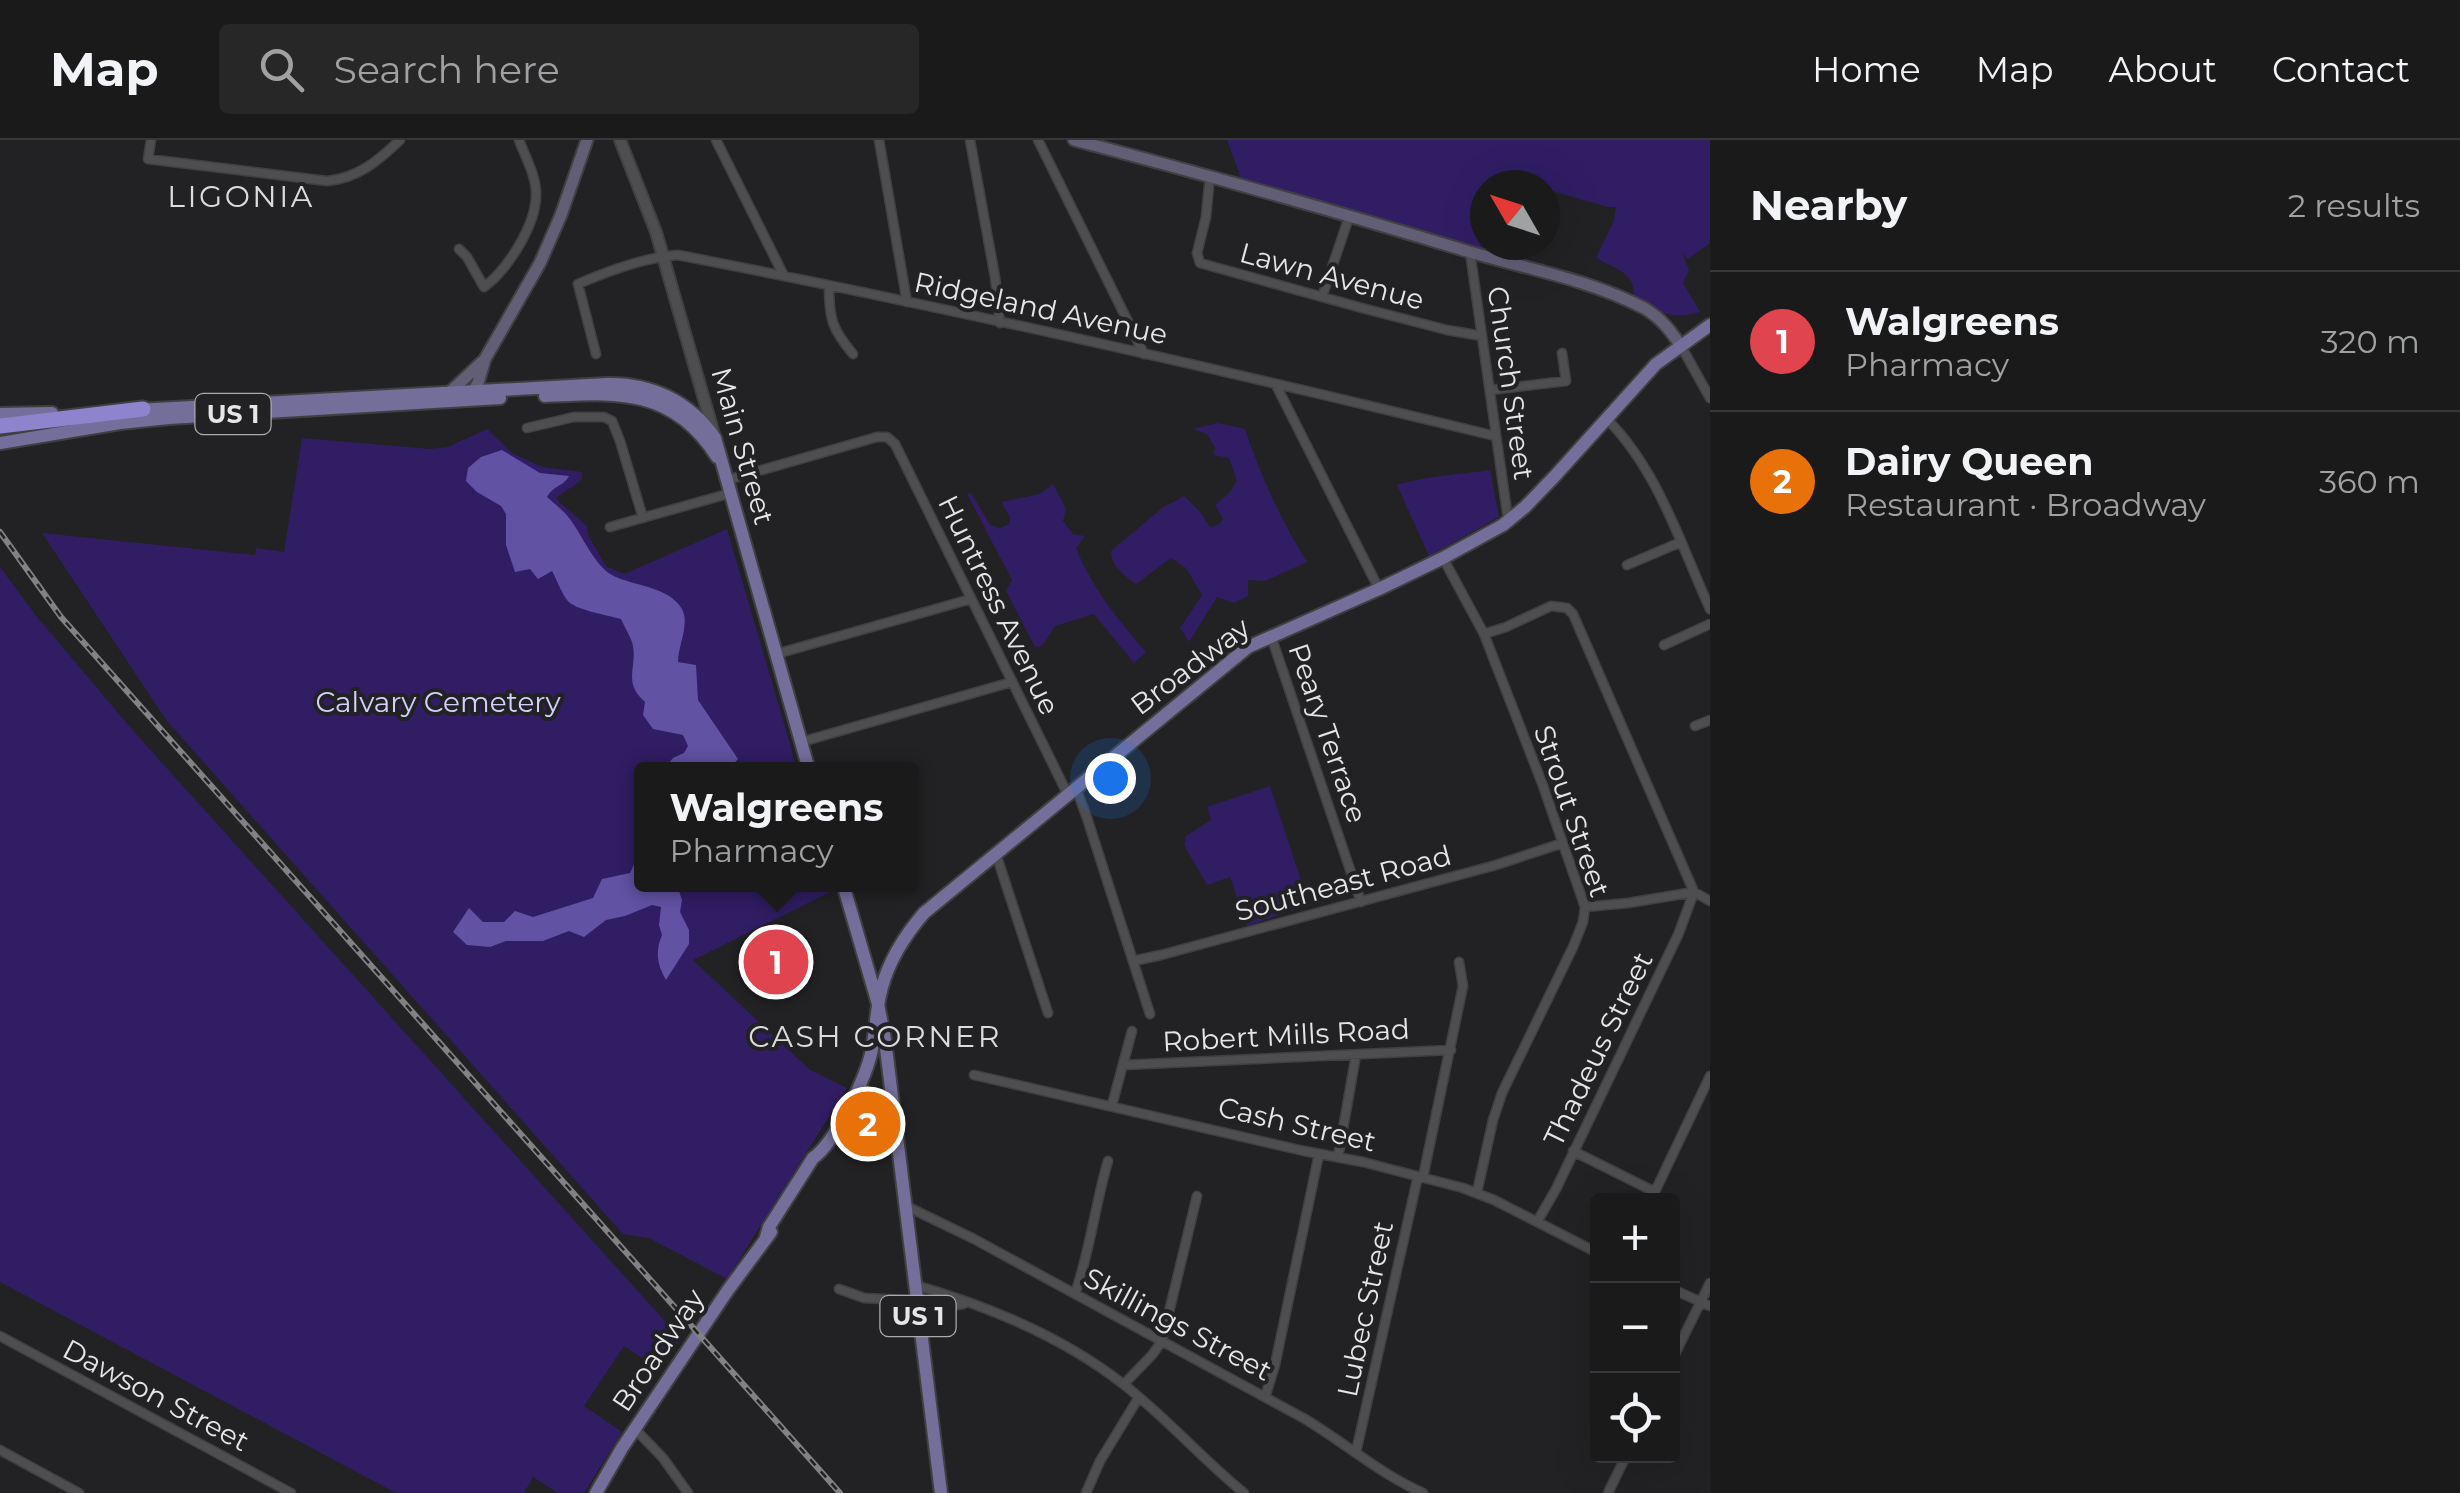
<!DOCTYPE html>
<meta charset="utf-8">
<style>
body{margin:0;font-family:Montserrat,sans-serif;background:#272728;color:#f1f3f6}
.controls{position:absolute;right:30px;bottom:30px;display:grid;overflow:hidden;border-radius:10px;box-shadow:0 10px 40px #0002}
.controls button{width:90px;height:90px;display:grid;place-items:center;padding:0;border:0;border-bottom:2px solid #38383a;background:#1a1a1b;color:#f1f3f6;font:50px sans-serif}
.compass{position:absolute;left:1470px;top:30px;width:90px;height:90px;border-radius:50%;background:#1a1a1b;box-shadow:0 10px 40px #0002;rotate:309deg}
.you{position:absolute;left:1110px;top:638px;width:35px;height:35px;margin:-25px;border:8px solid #fff;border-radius:50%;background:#1a73e8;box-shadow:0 0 0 15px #1a73e833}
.badge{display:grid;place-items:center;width:65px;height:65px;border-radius:50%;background:#b5acf8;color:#fff;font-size:32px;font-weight:700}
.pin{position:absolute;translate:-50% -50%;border:5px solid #fff;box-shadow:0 2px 10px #0006}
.popup{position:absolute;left:634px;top:622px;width:285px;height:130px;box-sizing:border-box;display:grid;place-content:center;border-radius:10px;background:#1a1a1b;filter:drop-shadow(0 2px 8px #0005);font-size:32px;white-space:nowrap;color:#9fa1a3}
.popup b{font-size:38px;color:#f1f3f6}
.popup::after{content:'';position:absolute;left:50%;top:100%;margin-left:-20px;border:20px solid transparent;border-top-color:#1a1a1b}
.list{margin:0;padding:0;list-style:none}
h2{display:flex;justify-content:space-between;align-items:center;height:130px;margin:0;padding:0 40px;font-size:42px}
h2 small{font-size:32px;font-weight:400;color:#9fa1a3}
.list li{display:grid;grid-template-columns:65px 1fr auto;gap:30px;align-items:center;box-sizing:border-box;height:140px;padding:0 40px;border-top:2px solid #38383a}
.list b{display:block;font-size:38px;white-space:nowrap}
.list p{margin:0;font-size:32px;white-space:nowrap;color:#9fa1a3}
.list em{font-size:32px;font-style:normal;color:#9fa1a3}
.icon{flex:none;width:55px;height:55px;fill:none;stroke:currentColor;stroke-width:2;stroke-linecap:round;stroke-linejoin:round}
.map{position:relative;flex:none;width:1710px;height:1353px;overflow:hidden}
header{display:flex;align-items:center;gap:60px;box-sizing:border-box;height:140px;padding:0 50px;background:#1a1a1b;border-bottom:2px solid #38383a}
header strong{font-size:48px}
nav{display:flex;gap:55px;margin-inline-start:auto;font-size:35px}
.search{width:700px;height:90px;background:#272728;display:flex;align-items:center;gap:25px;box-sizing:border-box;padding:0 35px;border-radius:10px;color:#9fa1a3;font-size:38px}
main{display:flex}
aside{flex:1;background:#1a1a1b}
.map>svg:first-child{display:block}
</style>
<header>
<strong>Map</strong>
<div class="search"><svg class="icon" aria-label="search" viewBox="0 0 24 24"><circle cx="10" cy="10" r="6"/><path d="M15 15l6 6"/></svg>Search here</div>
<nav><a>Home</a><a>Map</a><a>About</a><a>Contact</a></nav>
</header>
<main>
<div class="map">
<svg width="1710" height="1353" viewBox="0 0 1710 1353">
<rect width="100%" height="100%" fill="#222224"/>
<path fill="#301d64" d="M1227,0h483v103l-22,16 -6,-6 7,17 -6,13 17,29c-30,9 -42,-1 -67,-15 4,-25 -19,-28 -37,-39l18,-38 2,-13h-8l-63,-18v-4h-13l-29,-8 -2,8h-16l1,60 -3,11 -240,-72z
M1218,283l27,6c16,48 36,91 62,133l-42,19 -17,-1v16l-14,7 -17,-6 -28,45 -9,-14 22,-33 -16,-27 -15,-10 -35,26c-11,-8 -25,-18 -25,-33l51,-43 22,-12 17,17 9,14 10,-3 3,-5 -8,-14 14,-12 8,-12 -8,-23 -16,-3 2,-7 -8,-14 -14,-5z
M487,289l25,24 30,14 40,5v7c-8,9 -19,11 -26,20l31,27 1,9 18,31 18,8 103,-45 63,215 7,25 -156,1v114l187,1 2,7 -137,68 117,110 37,18 -120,191 -78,-41 -26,-4 -456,-513 -125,-188 213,22 1,-7 28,4 18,-114 128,11 18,-2z
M1490,330l9,47 -70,39 -32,-71c31,-10 61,-10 93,-15z
M1053,344l13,25 -3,12 10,13 12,2 -9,12c18,43 40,69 70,104l-12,11 -40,-49 -39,12 -13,20 -7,1 -29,-56 6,-11 -45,-86 4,-1 19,32 10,3 9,-4 1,-7 -9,-15 39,-8z
M0,427l37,50 99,117 545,605 -22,30 -35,-23 -40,60 38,26 -38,61h-26l-25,-16 -9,16h-128l-396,-211z
M1270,646l39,119 -62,21 -17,-49 -23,8 -23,-40 2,-9 25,-16 -4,-13z"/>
<path fill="#6152a3" d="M502,310l38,23 29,3c-5,10 -15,9 -22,21 8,7 17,14 23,22 12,16 25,47 42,56 20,11 57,11 70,34 8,15 -4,37 -4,53l18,3 2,35 40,59 -9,10h-65l9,-11 11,-5 4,-7 -5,-11 -30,-6 -10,-14 2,-13c-24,-21 -6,-36 -13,-60 -3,-8 -8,-16 -11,-23 -14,-4 -47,-9 -54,-19 -6,-8 -10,-20 -15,-29l-14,8 -8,-10 -15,3 -9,-27v-31l-5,-8 -24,-14 -11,-11 2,-13 13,-11z
M641,710v34l36,1 5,15 -2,12 9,18v14l-23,36c-9,-16 -11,-28 -4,-45l-3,-10 2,-18 -9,-2 -27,11 -19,4 -22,17 -15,-6 -26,10h-37l-16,6 -23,-2 -14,-13 16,-24 14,14h21l11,-11 18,6 60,-19 9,-19 28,-6z"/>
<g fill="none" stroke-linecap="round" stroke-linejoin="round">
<g stroke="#404042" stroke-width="11">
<path id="minor" d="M151,0l-3,19 179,22c31,-3 51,-20 73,-41
M716,0l68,136
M879,0l28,162
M970,0l25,137 5,46
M1038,0l106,214
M1210,35l-4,42 -9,36 3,10 162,45 85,22 35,6
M459,109l8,8 17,30c24,-18 53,-63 52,-94 0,-17 -11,-37 -17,-53
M1470,112l38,267
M829,146c0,33 3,43 24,68
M1322,157l27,-80
M1681,206l29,52
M596,214l-18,-70c30,-13 67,-27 100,-29 274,53 546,115 817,181
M1276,245l103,204
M1490,250l76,-9 -4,-28
M1607,279c52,53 73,124 103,190
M527,288l47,-11h30l8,4 8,20 23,77
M727,340l150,-43h10l8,7 173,351
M610,387l121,-34
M1443,418l41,76 58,149 43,124 -2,15 -10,25 -71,146 -9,27 -16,72
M1627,425l54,-23
M1484,494l22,-7 45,-21 16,2 6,6 121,278 -16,43 -122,254 -19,33
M1271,496l90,266
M1664,505l46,-21
M776,514l195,-55
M1695,586l15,-6
M801,602l211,-60
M1076,648l11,30 63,196
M996,714l52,159
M1585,767l43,-4 66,-11 16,9
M1133,821l28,-6 335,-90 67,-22
M1123,925l328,-15
M974,935l330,76 59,11 100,26 31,12 104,53
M1112,965l20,-74
M834,993l20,6 44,6
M1573,1011l82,41
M1338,1017l18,-102
M1423,1037l40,-191 -4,-24
M1651,1060l59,-124
M906,1066l68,33 331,180c40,24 75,55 118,74
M915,1145c73,21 148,52 208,99 43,33 79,75 121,109
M839,1149l25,9 41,2 38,7 20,-3
M1672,1149l38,17
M1075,1154c15,-43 20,-89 33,-133
M0,1196l291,157
M1672,1220l38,-77
M1124,1244l28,-29 10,-14 35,-145
M1265,1257l10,-32 44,-211
M635,1289l28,29 25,35
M0,1310l79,43
M1356,1312l62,-276
M1086,1353l14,-32 39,-64
M1608,1353l18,-37"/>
</g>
<g stroke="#404042" stroke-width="14">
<path id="tertiary" d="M620,0l36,92 58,202"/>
</g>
<g stroke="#404042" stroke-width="15">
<path id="secondary" d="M1074,0c133,35 265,72 396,112 58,17 120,28 174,56 17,10 26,22 37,38
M449,253l33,-31
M470,257l8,-14 7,-24 55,-96 21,-48 26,-75"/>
</g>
<g stroke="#404042" stroke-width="16">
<path id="primary" d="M545,256c71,-4 129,-8 172,61
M137,270l470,-26c44,-1 82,17 108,54l94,332
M0,274l52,-1
M0,303l120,-20 49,-5 331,-20
M843,744l35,120 7,36 56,453
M766,1097l3,-10 44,-69c22,-15 54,-82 59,-109 4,-20 4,-41 10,-62 7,-26 24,-53 42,-74l324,-266 131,-58 64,-31 60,-33 22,-18 29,-30 102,-113 54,-39
M596,1353l26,-45 106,-158 43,-58"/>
</g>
<g stroke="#404042" stroke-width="19">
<path id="motorway" d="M0,286l143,-17"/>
</g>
<use href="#minor" stroke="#4e4e51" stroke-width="8"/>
<use href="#tertiary" stroke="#4e4e51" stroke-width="10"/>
<use href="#secondary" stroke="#615e76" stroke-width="11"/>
<use href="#primary" stroke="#746e9b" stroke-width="12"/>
<use href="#motorway" stroke="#8e84cd" stroke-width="15"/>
<g stroke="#828284" stroke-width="6">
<path id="rail" d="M0,392l61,85 779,876"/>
</g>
<use href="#rail" stroke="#222224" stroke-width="2.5" stroke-dasharray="8" stroke-linecap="butt"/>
</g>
<g text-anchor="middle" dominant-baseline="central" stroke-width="8" stroke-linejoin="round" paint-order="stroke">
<g fill="#222224" stroke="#ababad" stroke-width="2.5">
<rect x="195.5" y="254" width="75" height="40" rx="8"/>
<rect x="880.5" y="1156" width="75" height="40" rx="8"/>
</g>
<g font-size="25" font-weight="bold" fill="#e6e6e8">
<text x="233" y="274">US 1</text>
<text x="918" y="1176">US 1</text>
</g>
<g font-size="28" fill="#e6e6e8" stroke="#222224">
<text transform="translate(1332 136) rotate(15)">Lawn Avenue</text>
<text transform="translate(1041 168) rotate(12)">Ridgeland Avenue</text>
<text transform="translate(1511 243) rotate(82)">Church Street</text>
<text transform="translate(743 306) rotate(74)">Main Street</text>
<text transform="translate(999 465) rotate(64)">Huntress Avenue</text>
<text transform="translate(1190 526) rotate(-37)">Broadway</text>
<text transform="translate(1328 593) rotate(71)">Peary Terrace</text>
<text transform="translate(1572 671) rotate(71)">Strout Street</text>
<text transform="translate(1343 743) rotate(-15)">Southeast Road</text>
<text transform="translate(1286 895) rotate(-3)">Robert Mills Road</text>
<text transform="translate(1598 909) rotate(-64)">Thadeus Street</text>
<text transform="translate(1297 984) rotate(13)">Cash Street</text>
<text transform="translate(1365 1169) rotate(-78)">Lubec Street</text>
<text transform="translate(1178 1184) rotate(28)">Skillings Street</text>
<text transform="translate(658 1210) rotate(-56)">Broadway</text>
<text transform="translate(156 1255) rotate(28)">Dawson Street</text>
</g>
<g font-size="28" fill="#d4d0fd" stroke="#222224">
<text x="438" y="562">Calvary Cemetery</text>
</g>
<g font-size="30" letter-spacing="2.5" fill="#dcdcdf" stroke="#222224">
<text x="241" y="56">LIGONIA</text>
<text x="875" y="896">CASH CORNER</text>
</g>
</g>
</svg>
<div class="controls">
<button>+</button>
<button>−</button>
<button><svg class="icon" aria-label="locate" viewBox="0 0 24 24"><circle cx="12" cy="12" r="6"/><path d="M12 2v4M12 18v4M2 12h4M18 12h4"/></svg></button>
</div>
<svg class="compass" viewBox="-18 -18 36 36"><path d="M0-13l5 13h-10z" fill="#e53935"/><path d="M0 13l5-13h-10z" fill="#9fa1a3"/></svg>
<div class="you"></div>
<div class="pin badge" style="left:776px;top:822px;background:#e0444e">1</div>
<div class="popup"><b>Walgreens</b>Pharmacy</div>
<div class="pin badge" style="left:868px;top:984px;background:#e8710a">2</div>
</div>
<aside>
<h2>Nearby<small>2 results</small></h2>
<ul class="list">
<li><span class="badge" style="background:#e0444e">1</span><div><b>Walgreens</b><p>Pharmacy</p></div><em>320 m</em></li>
<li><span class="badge" style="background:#e8710a">2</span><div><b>Dairy Queen</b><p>Restaurant · Broadway</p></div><em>360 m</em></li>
</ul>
</aside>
</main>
